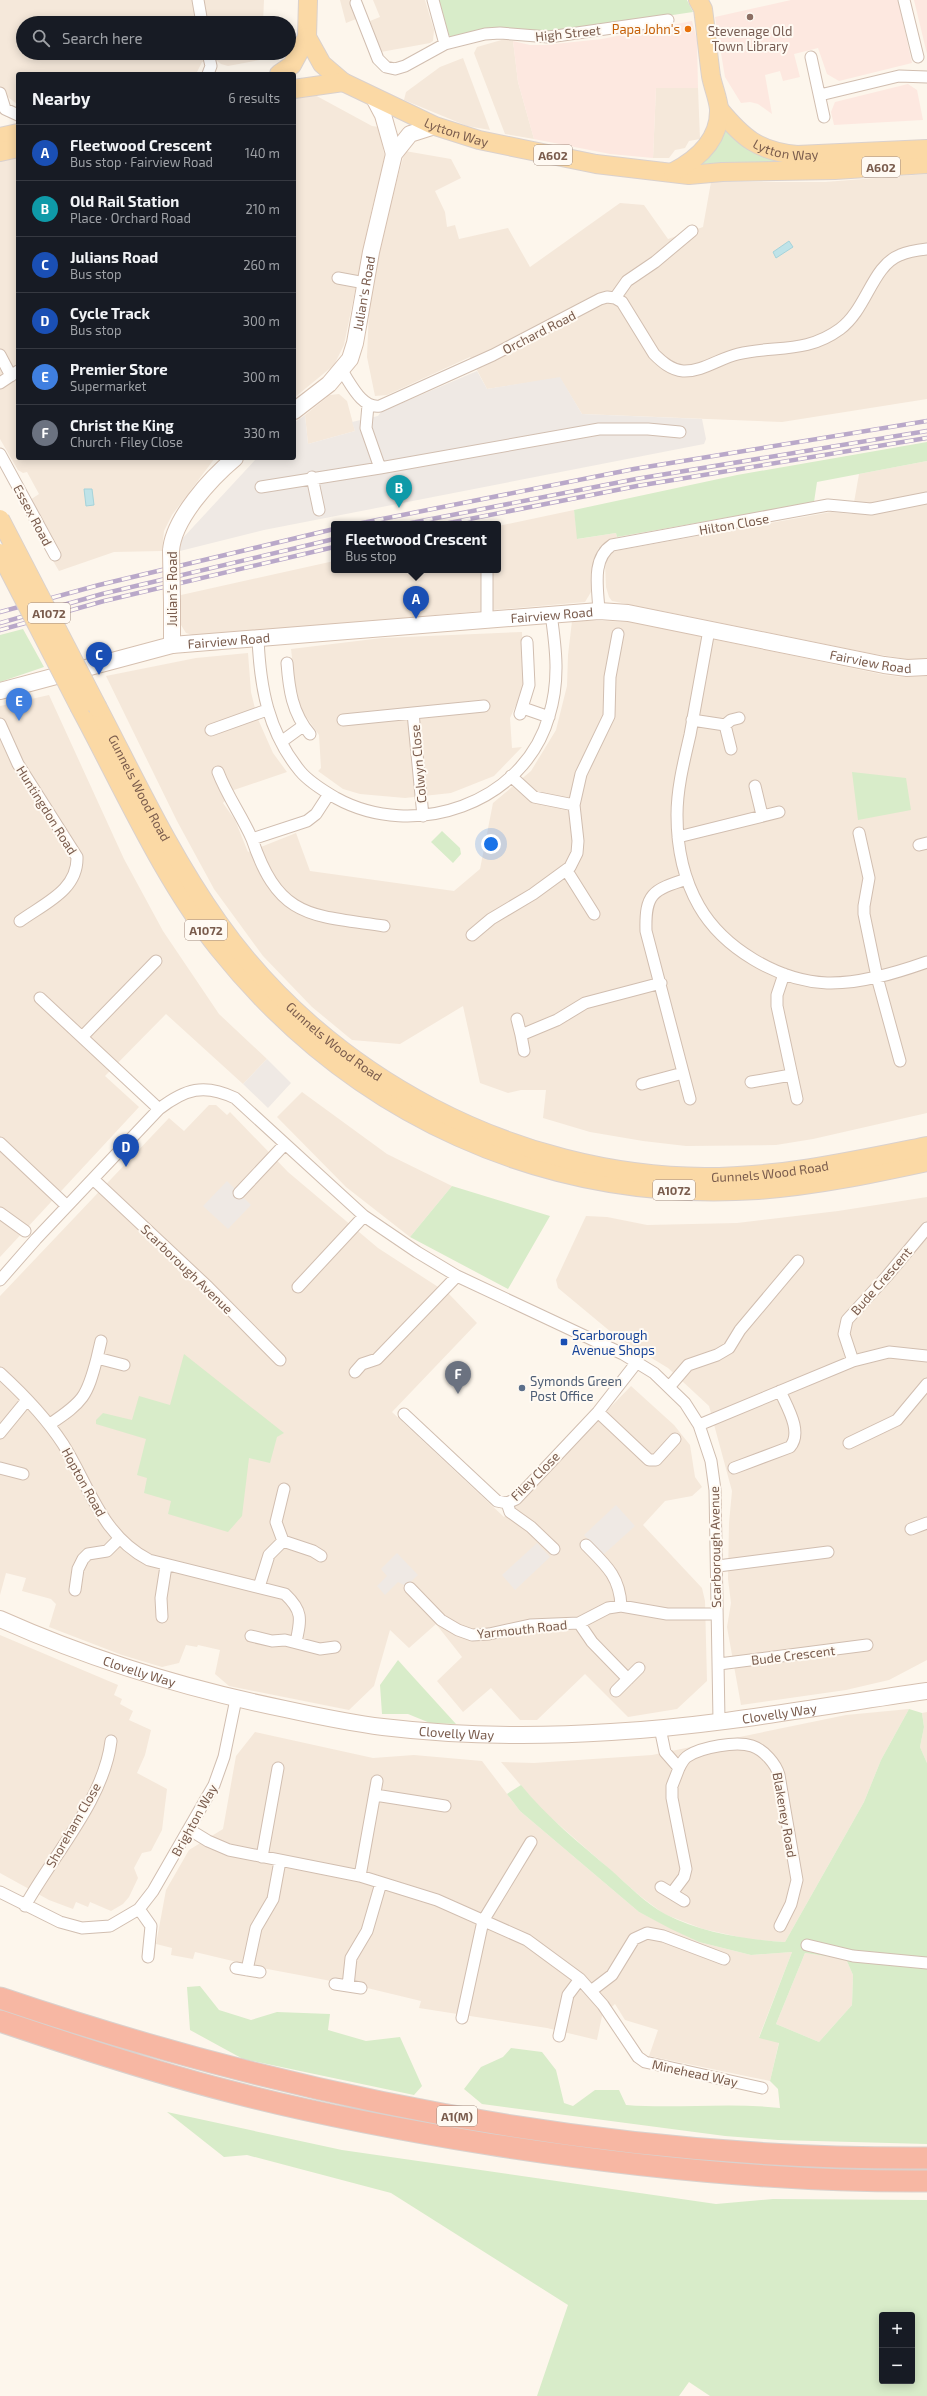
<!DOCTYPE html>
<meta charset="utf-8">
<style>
body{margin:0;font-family:"Exo 2",sans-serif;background:#242831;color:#f1f3f6}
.controls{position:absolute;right:12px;bottom:12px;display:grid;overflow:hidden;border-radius:4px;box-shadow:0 2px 10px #0003}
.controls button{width:36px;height:36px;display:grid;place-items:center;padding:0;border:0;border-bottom:1px solid #363941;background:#171b24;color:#f1f3f6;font:20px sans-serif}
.you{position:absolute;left:491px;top:844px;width:14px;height:14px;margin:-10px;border:3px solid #fff;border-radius:50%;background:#1a73e8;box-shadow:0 0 0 6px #1a73e833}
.badge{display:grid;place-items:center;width:26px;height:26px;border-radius:50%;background:#db2777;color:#fff;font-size:13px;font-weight:700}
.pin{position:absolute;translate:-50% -33px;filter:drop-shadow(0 1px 2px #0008)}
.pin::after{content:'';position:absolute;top:21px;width:14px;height:12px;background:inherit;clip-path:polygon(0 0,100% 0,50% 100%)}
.popup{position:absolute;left:331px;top:521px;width:170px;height:52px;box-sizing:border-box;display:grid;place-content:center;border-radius:4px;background:#171b24;filter:drop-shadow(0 1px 3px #0005);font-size:13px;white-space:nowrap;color:#9ea1a6}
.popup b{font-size:15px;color:#f1f3f6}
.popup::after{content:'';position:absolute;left:50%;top:100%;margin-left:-8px;border:8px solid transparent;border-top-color:#171b24}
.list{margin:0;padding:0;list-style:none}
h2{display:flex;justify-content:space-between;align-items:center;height:52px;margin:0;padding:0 16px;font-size:17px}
h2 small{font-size:13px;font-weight:400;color:#9ea1a6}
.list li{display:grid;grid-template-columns:26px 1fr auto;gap:12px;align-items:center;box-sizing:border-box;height:56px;padding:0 16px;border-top:1px solid #363941}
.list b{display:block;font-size:15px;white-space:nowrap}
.list p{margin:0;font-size:13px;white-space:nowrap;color:#9ea1a6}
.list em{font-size:13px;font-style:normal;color:#9ea1a6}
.icon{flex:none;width:22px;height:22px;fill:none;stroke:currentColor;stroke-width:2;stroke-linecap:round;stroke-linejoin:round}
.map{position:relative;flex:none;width:927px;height:2396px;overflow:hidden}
.search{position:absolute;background:#171b24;box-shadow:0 2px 10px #0003;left:16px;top:16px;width:280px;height:44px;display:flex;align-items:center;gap:10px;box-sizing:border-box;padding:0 14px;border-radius:22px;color:#9ea1a6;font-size:15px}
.panel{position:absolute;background:#171b24;box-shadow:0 2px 10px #0003;left:16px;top:72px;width:280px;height:388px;border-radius:4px}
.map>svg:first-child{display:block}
</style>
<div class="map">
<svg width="927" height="2396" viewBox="0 0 927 2396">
<rect width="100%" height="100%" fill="#fdf6ec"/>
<path fill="#f5e8da" d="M0,0h264l-1,23h-240v30h241l1,6 -37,7 -7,-2 -5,-4 -14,2 -5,10 -10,2h-169v31l-10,-8 -8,5z
M340,0h13l-3,1 6,18 -10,4z
M373,0h52l9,30 -1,11 -3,2 -49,9 -11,-31 10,-4z
M505,39l8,2 5,41 16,57 -29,-5 -31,-81 3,-6z
M463,58l27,72 -23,-4 -63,-26 2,-8 34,-25z
M656,88h42l2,51 -11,2 -4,7 -10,2 -6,8h-16z
M313,94l59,32 7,1 6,32 -14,54 -27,132 -10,20 -40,33v-300z
M405,151l46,8 10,19 -26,13 10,21 2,15 8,-2 4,14 49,-11 22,39 90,-64 24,2 24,34 35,-12 8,-45h114l102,-8v225l-145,23 -200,-8 -22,-36 -73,11 -17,-32 -83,38 -12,1 -8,-39 2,-47 16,-88z
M18,154v304h197l-43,57 -8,16 -2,20 -48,1 -55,19 -38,-65 18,-12 -12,-22 -4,1 -5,-3 -18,-31v-281z
M339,394l8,7 8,30 -47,13 -3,-29 25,-20z
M927,461v198h-21l-37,-6 -257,-52 -3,-4 -3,-10 -1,-24 3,-7 7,-5 216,-39 21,2 7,-40z
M574,510l4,29 38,-6 1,4 -19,12 -4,13 -3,30 -6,10 -389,34 -10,-3 -5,-8v-30l153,-34v9h164v-44z
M579,620l53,2 253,53 18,2 24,-1v437l-114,26 -37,6 -90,1 -43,-5 -53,-9 -47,-14 3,-28h-25l-13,3 -28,-10 -17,-77 -63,38 -48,-4 -40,-33 -49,-51 -49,-67 -37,-68 -71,-145 90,-18 52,-5 3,39 6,25 16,36 14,19 -53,18 -11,13 12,17 13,32 48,-19 14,38 144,20 26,-22 13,-66 38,-32 25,-41 11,-44 1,-31 4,-34z
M522,632l2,49 -3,13 -11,24 2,30 10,-1 -28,29 -43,17 -46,5 -45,-4 -17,-5 -25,-18 3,-3 -2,-33 -12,-17h-3l-4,-11 -5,-24 -4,-34 91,-11z
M49,695l75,164 39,72 56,83 48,45 -24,25 -77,-70 -61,62 34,31 -139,150v-551z
M302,1092l85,62 65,32 -42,51 -64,-50 -69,-70z
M209,1105h7l11,10 3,-3 58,60 90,76 71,46 28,29 -85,89 112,105 127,-131 43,39 16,20 5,32 7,10 -10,9 -27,5 -22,24 59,63 3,13 2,80 -30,28 -49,8 -43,-43 -48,46h-17l-29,-32 -28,24 -26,-31 25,-24 -26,-33 -27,24 -19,-18 -16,56 -25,24 -120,-24 -14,-12 5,-24 -22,-5 -1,2 -11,-2 -7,18 -17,4 -40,-12 -73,-28 7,-23 -5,-5 -29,-8 4,-13 -20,-5 -6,22v-299l169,-178 15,13z
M927,1197v463l-38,20 -43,10 -105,15 -14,-78 4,-24 -3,-24 1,-56 3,-32 -23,-85 -41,-38 -51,-31 -59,-49 -2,-8 30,-64 21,1 40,8 90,-2 101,-12z
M0,1635l118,50 -4,10 8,4 -2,5 13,7 -4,9 22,10 -6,25 -8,18 30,16 -5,41 -11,21 -9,2 -8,15 4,10 -9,19 -6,7 -12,7 -21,-9 -2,5 -12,-5 -3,7 -24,-9 -49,-27z
M909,1709l-28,51 -17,42 -79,140 -37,-3 -45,-10 -39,-15 -24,-18 -99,-87 -40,-47 33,1 118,-8 194,-40z
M927,1712v51l-7,-16 4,-20 -2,-14z
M255,1732l118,26 41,-3 68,6 38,50 119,101 60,30 52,13 41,-3 -33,85 20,5 -9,39 -121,-25 9,-26 -33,-10 -10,-16 -13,12 -5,24 -50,-12 -128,-20 2,-7 -58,-14 -101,-19 -67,-16 -2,7 -22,-4 1,-7 -16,-4 10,-54 23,-40 34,-21 13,-73z
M805,1953l41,6 7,16 -1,30 -33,37 -43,-18z"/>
<path fill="#fde8e0" d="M791,0h107l14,63 -73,18 -12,-7 -9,-26 -24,6 6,23 -17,4 -3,-10 -15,4 7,39 -14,-10 -8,-2 -9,1 -16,-26 -10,-60z
M914,0h13v54z
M692,21l5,19 1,48h-42l-3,70 -43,-4 -76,-15 -16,-57 -5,-41 17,4h15l57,-6z
M908,84l9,6 6,30 -89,5 -3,-13 4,-10z"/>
<path fill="#efe9e4" d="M477,371l10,18 73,-12 22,37 120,5 4,20 -2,5 -440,86 -84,21 1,-11 76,-82h37v-35l11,-8 3,29 47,-13 -3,-9 26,-6 3,-4z
M267,1059l24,24 -23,25 -25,-24z
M227,1181l24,24 -23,24 -25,-23z
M616,1505l19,21 -32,29 -19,-20z
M537,1543l13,14 -35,33 -13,-15z
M397,1553l21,22 -12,11 -8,-4 -13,13 -8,-9 10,-10 -6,-7z"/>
<path fill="#d8ecc9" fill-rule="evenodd" d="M437,0h250l6,12 -148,22 -90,3h-4l-5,-5z
M722,125l77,39 -103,2z
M927,442v19l-110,21 -3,20 -197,35 -1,-4 -39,6 -3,-29 163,-35z
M23,629l21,38 -44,15v-47z
M852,772l54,6 5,32 -53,10z
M442,831l18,17 1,6 -8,9 -22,-21z
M452,1186l98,30 -42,73 -98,-52z
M184,1354l100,79 -7,4 -7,26 -21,-5 -7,58 -14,16 -60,-18 3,-13 -27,-8 3,-15 -10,-3 9,-36 -50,-15v-4l7,-7 29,7 7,-24 31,9z
M398,1660l8,9 50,55 -26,-1 -22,-9h-26l-2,-29z
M909,1709l13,4 2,14 -4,20 7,16v381l-149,-4 -53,-4 -243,-32 -18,-15 17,-22 22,-10 8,-9 31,4 14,18 8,33 9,3 22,-16h24l7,15c51,4 103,-3 154,3l-2,-19 -8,-8 9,-38 -20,-5 33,-86 -41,3 -52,-13 -28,-13 -32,-17 -119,-101 -13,-17 14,-9c26,32 58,58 90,85 17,15 34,33 54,44 37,19 79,25 120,28l79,-140 17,-42zM805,1953l41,6 7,16 -1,30 -33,37 -43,-18z
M200,1986l19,24 32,10 26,-8 53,2 -2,16 38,11 34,-4 22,49 -8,9 -171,-36 -53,-29 -3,-43z
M167,2112l175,38 374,54 57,-5 154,1v196h-217l-21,-14 -10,14h-142l31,-91 -177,-112 -144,-38 -23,2zM882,2315h30v66h-30z"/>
<path fill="#bfe3e8" stroke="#a5d3da" d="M789,241l4,6 -17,11 -3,-6z
M84,489h8l2,16 -8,1z"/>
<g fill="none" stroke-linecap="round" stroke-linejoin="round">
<g stroke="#d1beb0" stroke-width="13">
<path id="street" d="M198,0l4,23
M433,0l12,44
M904,0l14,57
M356,3l22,56 8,8 9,2 10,-3 40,-22 40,-10 15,-1 49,4 119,-17
M811,57l13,60
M208,74l3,-8 -3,-13
M0,93l5,16 13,6
M820,95l79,-19 28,1
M338,278l27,5
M615,298l7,4 32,52c8,8 17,16 29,17 19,1 37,-13 55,-17 37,-9 68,0 102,-25 27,-20 32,-63 60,-74 9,-4 18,-5 27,-6
M0,355l11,21
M342,371c9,13 20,38 38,35l113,-51 107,-56 7,-2 8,1 12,-17 28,-19 37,-31
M0,383l18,-12
M0,454l55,101
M380,468l219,-39h49l32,3
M312,477l7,33
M261,487l119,-19 -14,-40 2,-23
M599,611c-1,-22 -8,-52 13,-66l216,-40 43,4 56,-11
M487,619v-49
M709,630c-6,35 -13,70 -19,105 -6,26 -13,53 -13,80 0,32 6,63 22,91 24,42 79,75 128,77 33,1 69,-10 100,-21
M258,638c2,49 10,94 42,133 9,11 24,20 36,27 78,43 188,6 213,-82 11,-35 7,-67 2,-102
M287,663c2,26 5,50 23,71
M523,708l26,9
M413,713l71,-7
M520,714l9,-29 -2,-43
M343,720l70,-7 10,103
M692,720l33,5 6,24
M0,724l18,40 59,93c1,33 -32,46 -57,64
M725,725l6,-5 8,-2
M211,730l56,-20
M281,742l22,-16
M218,772c9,24 24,44 34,67l55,-18 9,-7 13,-20
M511,776l23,21 40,8 7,-31 28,-58 1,-39 8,-43
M755,786l7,29
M859,833l10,45 -5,28v8l13,63 23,84
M678,837l101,-25
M252,839c27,80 58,76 132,87
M919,845l8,-2
M567,871l27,43
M687,879c-35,11 -42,15 -41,52l44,168
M472,935l19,-16 42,-25 37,-27 7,-14 1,-12 -4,-36
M784,974l-7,21v11l20,93
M40,998l119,111
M517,1019l4,16
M83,1036l73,-75
M524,1051l-3,-16 36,-15 28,-17 76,-20
M751,1082l40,-7
M642,1084l41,-11
M0,1143l67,63
M93,1179l115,108 72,73
M239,1193l46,-49
M0,1213l25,18
M0,1280l36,-41 123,-130c26,-20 45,-26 76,-11l129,118 53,36 40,24 166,78 31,19 31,30 14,22 12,36 4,29 4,230
M298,1287l66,-71
M97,1358l4,-17
M853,1361l-9,-27 3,-14 40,-44 40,-48
M355,1372l7,-8 15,-5 80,-83
M0,1373c23,21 46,45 63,71 27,43 38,91 86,116l136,34c18,17 16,25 11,48
M670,1386l18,-21 29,-10 12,-7 11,-18 58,-69
M598,1412l51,48h7l19,-21
M404,1414l93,87 10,2 9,-4 82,-87 39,-50
M50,1424c33,-22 37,-27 47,-66l27,7
M699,1425l154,-64 36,-9 38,4
M0,1433l27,-33
M849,1443l48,-23 30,-36
M0,1468l23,6
M734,1468l56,-21c13,-15 -3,-40 -10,-56
M507,1503l3,9 21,15 23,22
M911,1529l16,-6
M283,1541l-7,-19 8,-33
M586,1545c20,20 34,32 35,61
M718,1566l110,-14
M259,1587l10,-32 14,-14 30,10 8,5
M410,1588l31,32 17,10 14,5 17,-1 41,-9 49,-2 29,-15 13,-2 46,8h50
M75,1590l3,-21 5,-10 5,-5 19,-3 12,-12
M162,1617l-1,-19 5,-32
M579,1623l13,19 36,37
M251,1636l21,5 13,-1 35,9 15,-2
M719,1664l148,-19
M616,1691l23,-23
M660,1728l5,24 14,16 -7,18v12l14,71 -2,8 -12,16
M679,1768c2,-4 5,-10 9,-12 14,-9 48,-15 64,-10 12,4 24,18 27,29l18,105 -6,24 -11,22
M375,1795l70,11
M190,1830l18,11 21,9 131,26 77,24 90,40 53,39 23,26 35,52 7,5 117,26
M262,1857l16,-89
M360,1876l17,-95
M661,1887l23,14
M0,1892l60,30 22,6 28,-2 29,-17 14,-18 61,-106 10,-28 12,-58
M25,1906c28,-51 79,-106 86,-165
M139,1909l12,17 -3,31
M807,1945l46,11 74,7
M236,1968l24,4
M247,1970l9,-42 17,-29 7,-38
M335,1984l26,4
M348,1986l3,-28 16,-27 14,-48
M591,1991l21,-16 22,-36 13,-6 16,3 61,23
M462,2018l21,-97 48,-79
M559,2036l9,-41 12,-16"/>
</g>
<g stroke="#d6c0b0" stroke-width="18">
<g id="secondary">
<path d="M374,98l9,17 11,39"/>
<path id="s1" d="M294,411l35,-27 21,-25 5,-16 16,-91 23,-98 16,-20 25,-8"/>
<path d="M171,551c2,-32 40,-73 64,-93"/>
<path d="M172,645v-42"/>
<path id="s2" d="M0,691l172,-46 427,-34 29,2 256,52 23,3 20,-1"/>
<path id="s3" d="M0,1619c92,41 187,70 285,90 32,7 65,14 98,18 75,9 153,10 228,5 106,-6 211,-26 316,-41"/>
</g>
</g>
<g stroke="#dad1cd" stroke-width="20">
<g id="primary">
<path id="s4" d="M308,0l-1,37 15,27 21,18 92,44 44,14 117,24 93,11 33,-3 113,-2 92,-6"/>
<path d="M279,74l13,-9 15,-28"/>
<path d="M294,89l49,-7"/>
<path id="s5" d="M719,109c24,29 39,42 78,46l130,-6"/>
<path d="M0,137l18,-4"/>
<path d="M0,152l18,-4"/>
<path d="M673,172c25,-13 47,-32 46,-63 -1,-11 -6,-22 -8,-33 -3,-22 -5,-45 -8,-67l-5,-9"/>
<path d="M80,708c42,78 84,173 139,241 133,166 326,255 539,241 57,-4 113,-16 169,-28"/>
<path id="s6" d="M98,708c38,73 73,148 120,214 109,155 298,254 487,255 75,0 148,-16 222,-31"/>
</g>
</g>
<g stroke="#dad1cd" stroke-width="23">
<path id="highway" d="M0,1998c298,101 612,162 927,160
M0,2021c77,26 153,51 232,71 84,22 170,38 256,52 145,23 292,38 439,37"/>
</g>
<use href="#street" stroke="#fff" stroke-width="11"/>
<use href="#secondary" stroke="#fff" stroke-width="16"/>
<use href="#primary" stroke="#fbd9a5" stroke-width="18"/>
<use href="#highway" stroke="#f7b7a3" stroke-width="21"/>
<g stroke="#b9a8c9" stroke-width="4.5">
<path id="rail" d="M357,524l277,-55 293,-48
M406,524l230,-45 291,-48
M444,524l193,-38 290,-48
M0,612l99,-27 235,-56
M0,623l102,-29 232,-55
M0,630l104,-29 230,-54"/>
</g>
<use href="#rail" stroke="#fffaf3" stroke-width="3" stroke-dasharray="9" stroke-linecap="butt"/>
<g stroke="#d6c0b0" stroke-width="18" stroke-linecap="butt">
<path id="secondary-bridge" d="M171,551l1,52"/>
</g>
<g stroke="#dad1cd" stroke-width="20" stroke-linecap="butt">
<path id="primary-bridge" d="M0,519l98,189
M0,553l80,155"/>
</g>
<use href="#secondary-bridge" stroke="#fff" stroke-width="16"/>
<use href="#primary-bridge" stroke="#fbd9a5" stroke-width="18"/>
</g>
<circle fill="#8d6e63" stroke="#fffaf3" stroke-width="1.5" cx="750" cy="17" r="4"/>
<circle fill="#e8710a" stroke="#fffaf3" stroke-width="1.5" cx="688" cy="29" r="4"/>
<rect fill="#1a4fb4" stroke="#fffaf3" stroke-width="1.5" x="560" y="1338" width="8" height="8" rx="2"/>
<circle fill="#5c6f8a" stroke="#fffaf3" stroke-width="1.5" cx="522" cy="1388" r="4"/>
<g text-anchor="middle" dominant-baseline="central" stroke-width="4" stroke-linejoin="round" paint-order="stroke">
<g fill="#fffaf3" stroke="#a28b7f" stroke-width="1">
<rect x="534" y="145" width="38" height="20" rx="3"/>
<rect x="862" y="157" width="38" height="20" rx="3"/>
<rect x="28" y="603" width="42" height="20" rx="3"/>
<rect x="185" y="920" width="42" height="20" rx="3"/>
<rect x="653" y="1180" width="42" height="20" rx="3"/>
<rect x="437" y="2106" width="40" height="20" rx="3"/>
</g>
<g font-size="12" font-weight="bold" fill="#7a5c4d">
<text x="553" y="155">A602</text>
<text x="881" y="167">A602</text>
<text x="49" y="613">A1072</text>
<text x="206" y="930">A1072</text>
<text x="674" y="1190">A1072</text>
<text x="457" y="2116">A1(M)</text>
</g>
<g font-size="13" fill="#c56008" stroke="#fffaf3" text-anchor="end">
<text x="680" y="29">Papa John's</text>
</g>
<g font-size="13" fill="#785e54" stroke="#fffaf3">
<text x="750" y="31">Stevenage Old<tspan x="750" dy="15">Town Library</tspan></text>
</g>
<g font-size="13" fill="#7a5c4d" stroke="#fffaf3">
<text transform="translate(568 33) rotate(-6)">High Street</text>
<text stroke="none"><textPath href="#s4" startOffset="220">Lytton Way</textPath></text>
<text stroke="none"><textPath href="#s5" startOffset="82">Lytton Way</textPath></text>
<text stroke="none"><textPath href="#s1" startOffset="144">Julian's Road</textPath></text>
<text transform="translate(539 332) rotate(-27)">Orchard Road</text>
<text transform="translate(33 515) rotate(62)">Essex Road</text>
<text transform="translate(734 524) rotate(-10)">Hilton Close</text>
<text transform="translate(172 589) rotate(-90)">Julian's Road</text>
<text stroke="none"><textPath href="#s2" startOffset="559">Fairview Road</textPath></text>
<text stroke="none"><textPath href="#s2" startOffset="235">Fairview Road</textPath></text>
<text stroke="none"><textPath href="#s2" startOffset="883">Fairview Road</textPath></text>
<text transform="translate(418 764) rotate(-95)">Colwyn Close</text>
<text stroke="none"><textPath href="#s6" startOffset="90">Gunnels Wood Road</textPath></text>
<text transform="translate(47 810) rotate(58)">Huntingdon Road</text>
<text stroke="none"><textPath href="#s6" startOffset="413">Gunnels Wood Road</textPath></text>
<text stroke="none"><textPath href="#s6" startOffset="881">Gunnels Wood Road</textPath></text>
<text transform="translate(187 1269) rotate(44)">Scarborough Avenue</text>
<text transform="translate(881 1281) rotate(-49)">Bude Crescent</text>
<text transform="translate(535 1476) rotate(-45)">Filey Close</text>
<text transform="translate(84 1482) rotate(61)">Hopton Road</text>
<text transform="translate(715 1547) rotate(-91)">Scarborough Avenue</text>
<text transform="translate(522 1629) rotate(-6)">Yarmouth Road</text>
<text transform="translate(793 1655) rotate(-7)">Bude Crescent</text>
<text stroke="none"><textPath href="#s3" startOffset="149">Clovelly Way</textPath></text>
<text stroke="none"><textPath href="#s3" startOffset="797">Clovelly Way</textPath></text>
<text stroke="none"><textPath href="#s3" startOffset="473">Clovelly Way</textPath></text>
<text transform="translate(785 1815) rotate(80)">Blakeney Road</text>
<text transform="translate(194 1820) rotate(-61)">Brighton Way</text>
<text transform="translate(73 1825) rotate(-60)">Shoreham Close</text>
<text transform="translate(695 2073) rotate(12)">Minehead Way</text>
</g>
<g font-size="13" fill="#164399" stroke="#fffaf3" text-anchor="start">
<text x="572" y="1335">Scarborough<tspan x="572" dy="15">Avenue Shops</tspan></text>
</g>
<g font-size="13" fill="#4e5e75" stroke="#fffaf3" text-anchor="start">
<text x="530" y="1381">Symonds Green<tspan x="530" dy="15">Post Office</tspan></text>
</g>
</g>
</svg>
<div class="controls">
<button>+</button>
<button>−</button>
</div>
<div class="you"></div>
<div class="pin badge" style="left:416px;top:619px;background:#1a4fb4">A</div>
<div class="popup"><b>Fleetwood Crescent</b>Bus stop</div>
<div class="pin badge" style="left:399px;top:508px;background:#0f9aa8">B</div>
<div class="pin badge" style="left:99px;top:675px;background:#1a4fb4">C</div>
<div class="pin badge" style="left:126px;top:1167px;background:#1a4fb4">D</div>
<div class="pin badge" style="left:19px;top:721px;background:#3f7fe0">E</div>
<div class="pin badge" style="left:458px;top:1394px;background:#6b7280">F</div>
<div class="search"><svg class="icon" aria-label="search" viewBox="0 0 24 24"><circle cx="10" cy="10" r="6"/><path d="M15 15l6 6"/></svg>Search here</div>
<section class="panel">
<h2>Nearby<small>6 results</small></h2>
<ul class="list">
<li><span class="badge" style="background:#1a4fb4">A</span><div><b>Fleetwood Crescent</b><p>Bus stop · Fairview Road</p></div><em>140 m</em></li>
<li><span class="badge" style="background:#0f9aa8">B</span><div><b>Old Rail Station</b><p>Place · Orchard Road</p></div><em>210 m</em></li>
<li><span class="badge" style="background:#1a4fb4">C</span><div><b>Julians Road</b><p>Bus stop</p></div><em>260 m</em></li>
<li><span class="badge" style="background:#1a4fb4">D</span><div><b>Cycle Track</b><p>Bus stop</p></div><em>300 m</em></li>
<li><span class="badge" style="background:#3f7fe0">E</span><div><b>Premier Store</b><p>Supermarket</p></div><em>300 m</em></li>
<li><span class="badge" style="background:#6b7280">F</span><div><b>Christ the King</b><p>Church · Filey Close</p></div><em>330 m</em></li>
</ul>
</section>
</div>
